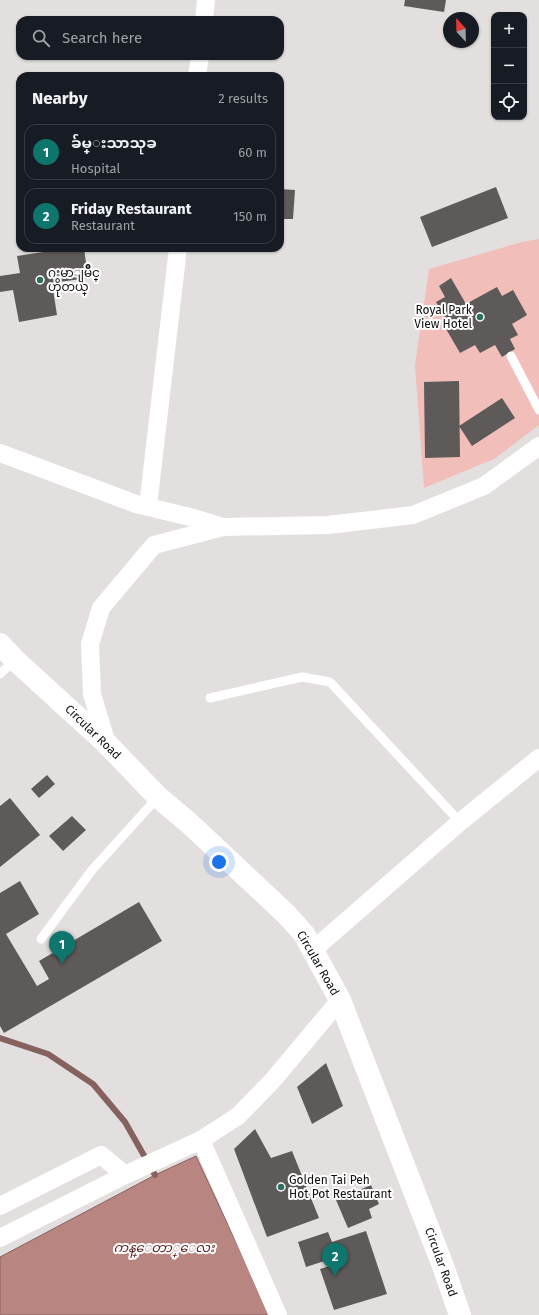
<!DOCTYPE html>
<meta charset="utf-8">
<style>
body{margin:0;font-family:"Fira Sans","Noto Sans Myanmar",sans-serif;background:#20242c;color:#f1f3f6}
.controls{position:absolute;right:12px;top:12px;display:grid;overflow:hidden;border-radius:8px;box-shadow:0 1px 3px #0004}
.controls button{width:36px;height:36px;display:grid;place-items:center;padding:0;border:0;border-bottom:1px solid #363941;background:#171b24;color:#f1f3f6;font:20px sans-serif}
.compass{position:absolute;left:443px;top:12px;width:36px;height:36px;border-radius:50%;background:#171b24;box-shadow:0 1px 3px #0004;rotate:338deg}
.you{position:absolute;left:219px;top:862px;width:14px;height:14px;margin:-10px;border:3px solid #fff;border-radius:50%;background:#1a73e8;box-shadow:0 0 0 6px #1a73e833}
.badge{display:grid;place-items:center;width:26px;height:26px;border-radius:50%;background:#0f766e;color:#fff;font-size:13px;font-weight:700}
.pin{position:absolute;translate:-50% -33px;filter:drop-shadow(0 1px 2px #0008)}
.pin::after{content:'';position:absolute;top:21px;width:14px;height:12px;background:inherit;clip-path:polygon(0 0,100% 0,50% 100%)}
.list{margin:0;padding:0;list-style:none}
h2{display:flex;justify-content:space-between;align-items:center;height:52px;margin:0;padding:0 16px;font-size:17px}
h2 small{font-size:13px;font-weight:400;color:#9ea1a6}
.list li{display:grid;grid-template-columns:26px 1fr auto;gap:12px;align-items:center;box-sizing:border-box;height:56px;margin:0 8px 8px;padding:0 8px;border:1px solid #363941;border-radius:12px}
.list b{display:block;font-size:15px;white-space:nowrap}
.list p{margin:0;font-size:13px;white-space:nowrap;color:#9ea1a6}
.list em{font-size:13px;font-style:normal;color:#9ea1a6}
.icon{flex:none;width:22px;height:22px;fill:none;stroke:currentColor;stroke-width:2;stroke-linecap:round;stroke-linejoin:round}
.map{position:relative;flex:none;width:539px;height:1315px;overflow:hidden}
.search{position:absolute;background:#171b24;box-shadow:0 1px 3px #0004;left:16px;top:16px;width:268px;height:44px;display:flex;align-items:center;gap:10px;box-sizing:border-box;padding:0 14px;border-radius:12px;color:#9ea1a6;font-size:15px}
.panel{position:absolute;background:#171b24;box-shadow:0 1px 3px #0004;left:16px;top:72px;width:268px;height:180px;border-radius:12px}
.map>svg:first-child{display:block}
</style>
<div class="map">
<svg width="539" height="1315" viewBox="0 0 539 1315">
<rect width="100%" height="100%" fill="#e3dfdf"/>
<path fill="#f2beb9" d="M539,239v186l-45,34 -70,29 -9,-123 14,-96 93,-27z"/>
<path fill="#b88581" stroke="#86625f" d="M196,1156l74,159h-270v-58l155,-82z"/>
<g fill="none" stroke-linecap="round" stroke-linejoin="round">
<path stroke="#86625f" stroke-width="6" d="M0,1038l48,16 45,30 32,38 30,53"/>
</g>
<path fill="#5d5a59" d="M405,0h41l-2,12 -40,-6z
M496,187l12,31 -76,29 -12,-30z
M280,189l15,1 -2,29h-13z
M69,248h15l4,30 -36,5 5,32 -38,7 -6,-32 -13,2v-16l20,-3 -3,-17z
M451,278l15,26 31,-17 5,9 11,-6 14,25 -15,9 6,11 -8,4 5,10 -13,8 -7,-12 -15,8 -5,-8 -15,8 -18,-31 4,-3 -10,-17 9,-5 -6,-11z
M459,381l1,76 -35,1 -1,-76z
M502,398l13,20 -43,28 -13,-20z
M47,775l8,9 -16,14 -8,-9z
M10,798l30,37 -40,32v-61z
M72,816l14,14 -23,21 -14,-15z
M20,881l19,33 -33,20 31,52 12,-7 -10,-18 100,-59 23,39 -158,92 -4,-7v-133z
M326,1063l17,43 -31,18 -15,-37z
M255,1129l16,29 21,-7 27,67 -52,19 -33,-88z
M371,1185l8,19 -10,5 3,9 -24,10 -12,-28z
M366,1231l21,63 -53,16 -14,-41 22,-7 -2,-6 -34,11 -8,-25 30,-10 4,10z"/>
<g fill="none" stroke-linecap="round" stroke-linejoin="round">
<path stroke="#fff" stroke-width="9" d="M511,356l28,54
M0,674l15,-14
M210,698l92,-21 28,5 130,140
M41,939l51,-69 66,-73"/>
<path stroke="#fff" stroke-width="18" d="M204,20l2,-20
M197,76l3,-20
M0,453l136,51 58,14 29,9 105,-2 85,-10 71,-29 55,-40
M148,506l30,-258
M107,744l-15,-50 -2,-50 11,-36 53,-63 69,-18
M313,950l147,-128 79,-64
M201,1140l77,175
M0,1206l101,-51 24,20
M0,1238l125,-63 76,-35 37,-24 35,-36 67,-80"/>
<path stroke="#fff" stroke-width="22" d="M0,644l15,16 92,84 51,53 31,26 97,91 18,20 36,66 103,266 17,49"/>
</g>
<g fill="#2e6f5f" stroke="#fff" stroke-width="1.5">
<circle cx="40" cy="280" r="4"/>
<circle cx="480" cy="317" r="4"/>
<circle cx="281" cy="1187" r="4"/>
</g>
<g text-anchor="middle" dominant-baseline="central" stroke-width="4" stroke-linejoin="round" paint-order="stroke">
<g font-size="12" fill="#100f0f" stroke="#fff" text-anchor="start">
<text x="48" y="273">ဂႏမာျမိဳင္<tspan x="48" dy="14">ဟိုတယ္</tspan></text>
<text x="472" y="310" text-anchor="end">Royal Park<tspan x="472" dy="14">View Hotel</tspan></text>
<text x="289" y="1180">Golden Tai Peh<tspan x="289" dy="14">Hot Pot Restaurant</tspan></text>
</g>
<g font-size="12" fill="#100f0f" stroke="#fff">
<text transform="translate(93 732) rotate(44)">Circular Road</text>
<text transform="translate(318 963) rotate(60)">Circular Road</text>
<text transform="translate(441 1262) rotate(70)">Circular Road</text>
</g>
<g font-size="13" font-style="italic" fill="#5e1f1e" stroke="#fff">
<text x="164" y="1247">ကန္ေတာ္ေလး</text>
</g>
</g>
</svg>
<div class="controls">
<button>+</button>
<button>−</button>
<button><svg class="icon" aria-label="locate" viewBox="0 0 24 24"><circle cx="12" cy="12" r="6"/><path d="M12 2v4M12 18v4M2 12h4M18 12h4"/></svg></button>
</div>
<svg class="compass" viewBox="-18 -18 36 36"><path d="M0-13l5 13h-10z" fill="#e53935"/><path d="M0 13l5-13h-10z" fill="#9ea1a6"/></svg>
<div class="you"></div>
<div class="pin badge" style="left:62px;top:964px">1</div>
<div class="pin badge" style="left:335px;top:1276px">2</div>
<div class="search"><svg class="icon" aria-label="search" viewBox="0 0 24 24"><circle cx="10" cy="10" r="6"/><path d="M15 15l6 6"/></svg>Search here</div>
<section class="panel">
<h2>Nearby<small>2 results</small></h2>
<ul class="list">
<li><span class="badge">1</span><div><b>ခ်မ္းသာသုခ</b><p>Hospital</p></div><em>60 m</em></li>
<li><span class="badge">2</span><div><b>Friday Restaurant</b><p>Restaurant</p></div><em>150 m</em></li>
</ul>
</section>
</div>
